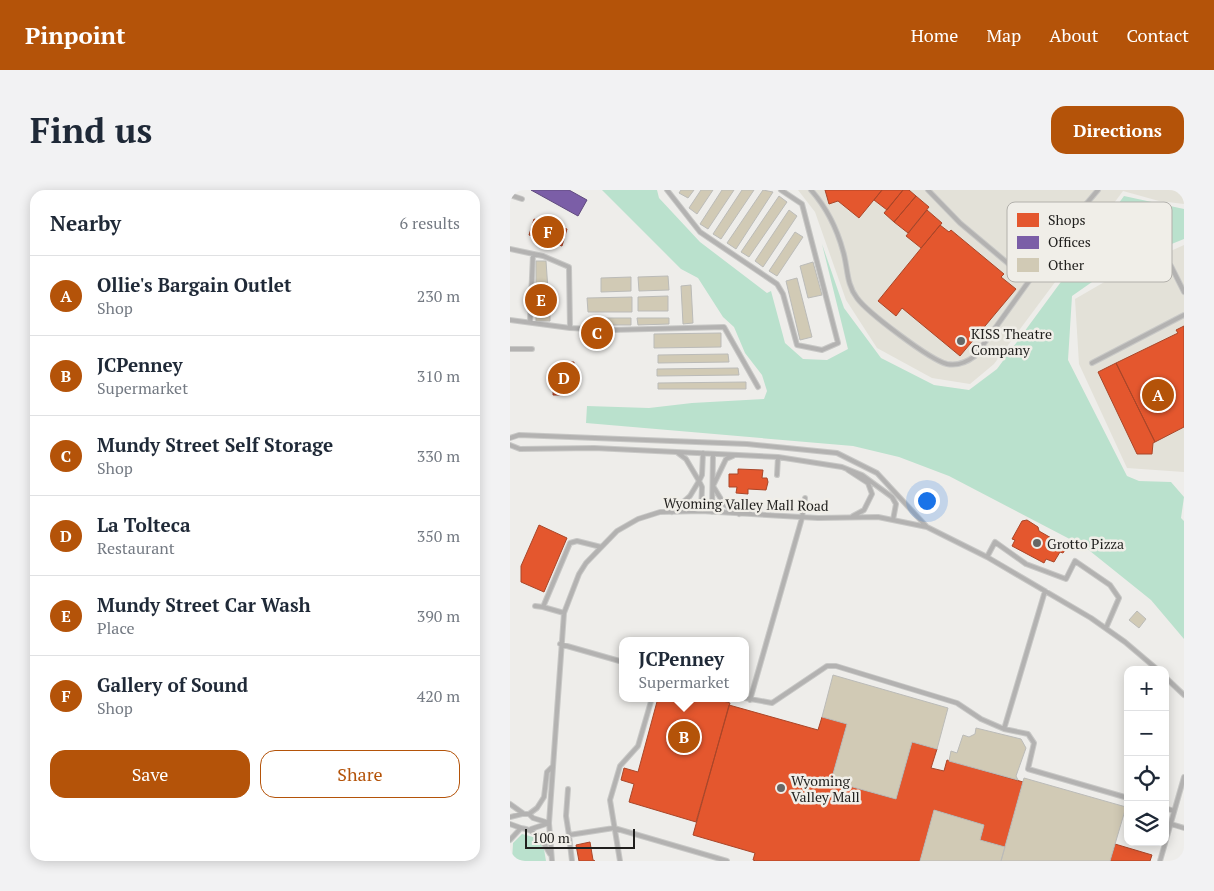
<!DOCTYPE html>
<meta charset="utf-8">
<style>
body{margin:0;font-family:"PT Serif",serif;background:#f2f2f3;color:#1f2937}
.controls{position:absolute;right:15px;bottom:15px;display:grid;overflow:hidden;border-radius:10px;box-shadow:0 2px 12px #0003}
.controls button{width:45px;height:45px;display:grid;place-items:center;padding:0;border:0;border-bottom:1px solid #e0e1e3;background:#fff;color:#1f2937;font:25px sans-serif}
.scale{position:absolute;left:15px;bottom:12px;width:110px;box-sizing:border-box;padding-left:5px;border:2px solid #201f1d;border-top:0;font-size:14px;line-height:18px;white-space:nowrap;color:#201f1d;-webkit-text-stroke:4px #f0eee8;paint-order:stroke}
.you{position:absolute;left:416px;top:310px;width:18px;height:18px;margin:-12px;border:4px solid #fff;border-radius:50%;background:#1a73e8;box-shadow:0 0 0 8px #1a73e833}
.badge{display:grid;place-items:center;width:32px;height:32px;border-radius:50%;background:#b45309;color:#fff;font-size:16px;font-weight:700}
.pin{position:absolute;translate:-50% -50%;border:2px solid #fff;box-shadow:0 1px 5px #0006}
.popup{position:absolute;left:109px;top:447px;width:130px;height:65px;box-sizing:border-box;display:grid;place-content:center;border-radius:10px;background:#fff;filter:drop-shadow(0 1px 4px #0005);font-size:16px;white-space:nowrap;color:#747a83}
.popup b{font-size:19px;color:#1f2937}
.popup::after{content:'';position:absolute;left:50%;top:100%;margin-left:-10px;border:10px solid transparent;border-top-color:#fff}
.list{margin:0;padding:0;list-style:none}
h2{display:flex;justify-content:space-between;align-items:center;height:65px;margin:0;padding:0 20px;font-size:21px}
h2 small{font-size:16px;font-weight:400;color:#747a83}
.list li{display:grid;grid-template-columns:32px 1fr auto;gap:15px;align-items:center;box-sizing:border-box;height:80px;padding:0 20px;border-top:1px solid #e0e1e3}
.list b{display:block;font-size:19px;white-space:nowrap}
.list p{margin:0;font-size:16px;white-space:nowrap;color:#747a83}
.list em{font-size:16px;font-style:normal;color:#747a83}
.actions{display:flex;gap:10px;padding:15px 20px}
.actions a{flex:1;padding:11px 0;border:1px solid #b45309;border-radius:15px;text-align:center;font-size:18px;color:#b45309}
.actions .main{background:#b45309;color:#fff}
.icon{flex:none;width:28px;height:28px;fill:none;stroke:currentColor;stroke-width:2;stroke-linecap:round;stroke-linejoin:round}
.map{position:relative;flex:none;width:674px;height:671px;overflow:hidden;border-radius:15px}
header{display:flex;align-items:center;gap:30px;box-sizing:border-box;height:70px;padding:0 25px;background:#b45309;color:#fff}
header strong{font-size:24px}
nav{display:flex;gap:28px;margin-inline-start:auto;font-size:18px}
.intro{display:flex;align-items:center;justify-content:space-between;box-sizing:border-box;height:120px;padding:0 30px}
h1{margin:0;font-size:35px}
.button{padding:12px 22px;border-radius:15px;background:#b45309;color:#fff;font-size:18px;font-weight:700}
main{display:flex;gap:30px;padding:0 30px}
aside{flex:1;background:#fff;border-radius:15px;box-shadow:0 2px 12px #0003}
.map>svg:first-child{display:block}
</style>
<header>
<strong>Pinpoint</strong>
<nav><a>Home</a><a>Map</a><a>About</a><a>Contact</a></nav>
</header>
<div class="intro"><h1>Find us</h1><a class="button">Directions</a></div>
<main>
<aside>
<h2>Nearby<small>6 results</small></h2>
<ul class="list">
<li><span class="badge">A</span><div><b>Ollie's Bargain Outlet</b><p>Shop</p></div><em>230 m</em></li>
<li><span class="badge">B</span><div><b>JCPenney</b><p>Supermarket</p></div><em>310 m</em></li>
<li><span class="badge">C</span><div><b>Mundy Street Self Storage</b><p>Shop</p></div><em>330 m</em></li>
<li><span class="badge">D</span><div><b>La Tolteca</b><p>Restaurant</p></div><em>350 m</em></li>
<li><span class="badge">E</span><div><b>Mundy Street Car Wash</b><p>Place</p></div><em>390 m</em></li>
<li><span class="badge">F</span><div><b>Gallery of Sound</b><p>Shop</p></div><em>420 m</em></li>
</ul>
<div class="actions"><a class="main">Save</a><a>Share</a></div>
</aside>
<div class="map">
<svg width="674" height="671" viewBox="0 0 674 671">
<rect width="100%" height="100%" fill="#eeedea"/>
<path fill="#e3e1d8" d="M288,0h386v14l-25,-3 -36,-10 -129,173 -24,20 -38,-6 -55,-30 -31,-48 -31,-88z
M674,55v227l-57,-4 -48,-104 -4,-65 38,-22z"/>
<path fill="#bae1cd" d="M92,0h55l2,8 41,44 67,51 4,-2 14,52 18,16 24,1 21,-11 -26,-105 22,64 37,50 53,27 35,5 28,-21 127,-173 60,13v30l-72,29 -40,28 -4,64 59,116 12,5 32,1 13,15 -3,21 3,3v118l-33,-39 -66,-53 -136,-71 -50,-19 -46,-11 -267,-23 1,-17 62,2 43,-5 72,-4 3,-8 -5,-16 -17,-22 -11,-26 -11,-10 -25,-39 -17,-9z
M12,644l15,4 7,11 2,12h-34l1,-18z"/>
<path fill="#e4572e" stroke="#a94629" d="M315,0h57l-23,28 -21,-17 -9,3z
M372,0h21l-16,20 -13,-10z
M393,0h6l7,6 -22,26 -10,-9z
M406,6l13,11 -21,26 -14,-11z
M417,20l15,13 -21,25 -15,-12z
M24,29l33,10 -5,17 -33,-11z
M430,35l9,7 2,-2 53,44 -3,3 15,12 -56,67 -58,-48 -6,8 -18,-15z
M674,136v101l-29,15 -39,-79 62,-30 -2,-3z
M53,172h11l-1,28h-9v5h-11l1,-29h9z
M606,173l39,79 -2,1 -1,11h-15l-39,-82z
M228,279l25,1 -1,8h5l1,4 -2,8 -18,-1v5l-12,-1 1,-6h-8v-13h9z
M517,330l11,7 1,4 28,16 -4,6 -3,-1 -6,10 -8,-3 -2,4 -32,-17 3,-6 -3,-1 10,-18z
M29,335l28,13 -23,54 -23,-10v-16z
M148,508h55l17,5 -34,119 -67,-20 5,-18 -13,-4 3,-12 14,4z
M219,515l89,25 4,-13 25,7 -16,57 65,18 16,-57 25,7 -6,19 13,3 3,-11 76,22 -18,65 -25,-7 4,-15 -50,-15 -14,51h-164l-3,-1 2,-7 -62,-18z
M80,652l3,18 2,1h-16l-3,-16z
M605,654l37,11 -2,6h-40z"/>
<path fill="#7b5ea7" stroke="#604b7e" d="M21,0h38l18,10 -9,16z"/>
<path fill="#d1cab5" stroke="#bbbbb8" d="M171,0h13l-6,8 -9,-5z
M191,0h12l-16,24 -8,-6z
M212,0h12l-26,39 -8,-5z
M232,0h12l-33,49 -8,-5z
M253,0l10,2 -37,57 -9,-6z
M269,6l8,6 -38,55 -8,-5z
M279,20l8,6 -34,51 -8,-6z
M285,42l8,5 -26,39 -8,-5z
M26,71h10l2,29h-2v21h4v10h-14z
M303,72l9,33 -14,3 -8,-32z
M158,86l1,14 -30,1 -1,-14z
M121,87v14l-30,1v-14z
M287,88l15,59 -12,3 -14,-59z
M181,95l2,38 -10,1 -2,-38z
M158,106v15h-30v-14z
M122,107v15h-44l-1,-14z
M91,128h30v7h-30z
M127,128h32v6l-31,1z
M211,143v14l-67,1v-14z
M218,164l1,8 -71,1v-8z
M228,178l1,7 -82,1v-7z
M236,192v7h-88v-6z
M627,421l9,8 -7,9 -10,-8z
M323,485l115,33 -11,41 -25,-7 -16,57 -65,-18 16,-57 -25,-7z
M466,538l45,11 5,9 -10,28 2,4 -69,-19 2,-10 6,2 6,-18 6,2 6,-3z
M514,588l102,29 -16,54h-109z
M424,620l50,15 -4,15 25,7 -4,14h-81z"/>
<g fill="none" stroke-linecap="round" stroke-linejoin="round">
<g stroke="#c8c8c6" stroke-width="6">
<path id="service" d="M157,0l33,42 77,52 6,10 14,51 25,5 16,-7 -36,-139 -21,-14
M301,0c15,17 26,39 32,61 5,16 3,33 14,47 10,14 73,62 90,66 10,2 20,-2 28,-8l54,-75 8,-19 61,-72
M418,0l32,33 69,58
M0,5l12,4
M0,59l33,7 26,11 1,61
M661,76l13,26
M0,130l60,8 41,2 113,-3 34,60
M20,132l3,-68
M0,159h22
M582,173l92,-48
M0,248l9,-3 228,9 90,9 40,20 50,54
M0,255l10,4 74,-1 184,9 64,10 20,8 30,22 4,7 -3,16
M223,266l-7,3 -13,27 11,18 15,10
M338,280l20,13 4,11 -8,16 -11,6
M267,285l1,-18
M191,321l1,-24 -3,-6 3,-6 1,-22
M162,322l18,-16 9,-15 -13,-22 -8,-6
M202,322l1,-58
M477,367l8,-15 31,22 40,15 9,-18 35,24 9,13 -13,30
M535,401l-41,138 24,5 6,9 -6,26 100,29
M25,416l8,1 27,-64 7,-2 24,6
M33,417l21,6
M50,454l63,18
M655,487l19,18
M235,508l27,5 55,-37h9l121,37 24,16 23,10
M240,510l52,-182 3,-20
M58,599l-2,27 3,19
M0,614l14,10h5l8,-6 7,-11 3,-25 6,-6
M655,618l9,3
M19,624l4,4 16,5
M0,627l12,-3
M0,634l11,4
M661,634l13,4
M21,639l18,-6
M0,650l11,-12c16,2 21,12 29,26
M42,671l-3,-38 15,-210 15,-39 7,-11 31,-32 21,-12 22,-7 41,-1 117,7 60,-1 49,10 60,30 104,61 34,24 33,28
M62,671l-3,-26 45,-7 113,33
M110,671l-10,-61 10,-34 18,-20 14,-48
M650,671l24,-84"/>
</g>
<use href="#service" stroke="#b3b2b1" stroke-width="4"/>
</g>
<g fill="#686765" stroke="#f0eee8" stroke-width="2">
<circle cx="451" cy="151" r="5"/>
<circle cx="527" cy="353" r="5"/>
<circle cx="271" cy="598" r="5"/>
</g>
<g text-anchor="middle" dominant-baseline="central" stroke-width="5" stroke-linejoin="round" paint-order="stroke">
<g font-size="14" fill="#201f1d" stroke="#f0eee8" text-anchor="start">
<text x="461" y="143">KISS Theatre<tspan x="461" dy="16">Company</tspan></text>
<text x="537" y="353">Grotto Pizza</text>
<text x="281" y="590">Wyoming<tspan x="281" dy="16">Valley Mall</tspan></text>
</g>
<g font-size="14" fill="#201f1d" stroke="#f0eee8">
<text transform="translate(236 314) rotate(1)">Wyoming Valley Mall Road</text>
</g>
</g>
<rect x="497" y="12" width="165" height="80" rx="8" fill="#f0eee8" stroke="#b2b0ab" stroke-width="1"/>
<rect x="507" y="23" width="22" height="14" fill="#e4572e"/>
<rect x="507" y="46" width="22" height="13" fill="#7b5ea7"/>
<rect x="507" y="68" width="22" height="14" fill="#d1cab5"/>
<g font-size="14" fill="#201f1d">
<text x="538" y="35">Shops</text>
<text x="538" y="57">Offices</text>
<text x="538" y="80">Other</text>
</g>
</svg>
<div class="controls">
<button>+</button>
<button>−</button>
<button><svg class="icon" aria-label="locate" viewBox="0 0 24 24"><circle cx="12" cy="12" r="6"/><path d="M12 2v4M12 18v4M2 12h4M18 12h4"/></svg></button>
<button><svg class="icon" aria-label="layers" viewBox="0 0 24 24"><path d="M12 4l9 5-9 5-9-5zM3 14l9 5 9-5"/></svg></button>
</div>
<div class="scale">100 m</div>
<div class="you"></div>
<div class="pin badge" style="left:648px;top:205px">A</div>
<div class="pin badge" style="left:174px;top:547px">B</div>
<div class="popup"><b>JCPenney</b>Supermarket</div>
<div class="pin badge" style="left:87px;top:143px">C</div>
<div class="pin badge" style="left:54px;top:188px">D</div>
<div class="pin badge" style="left:31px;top:110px">E</div>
<div class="pin badge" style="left:38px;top:42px">F</div>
</div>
</main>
